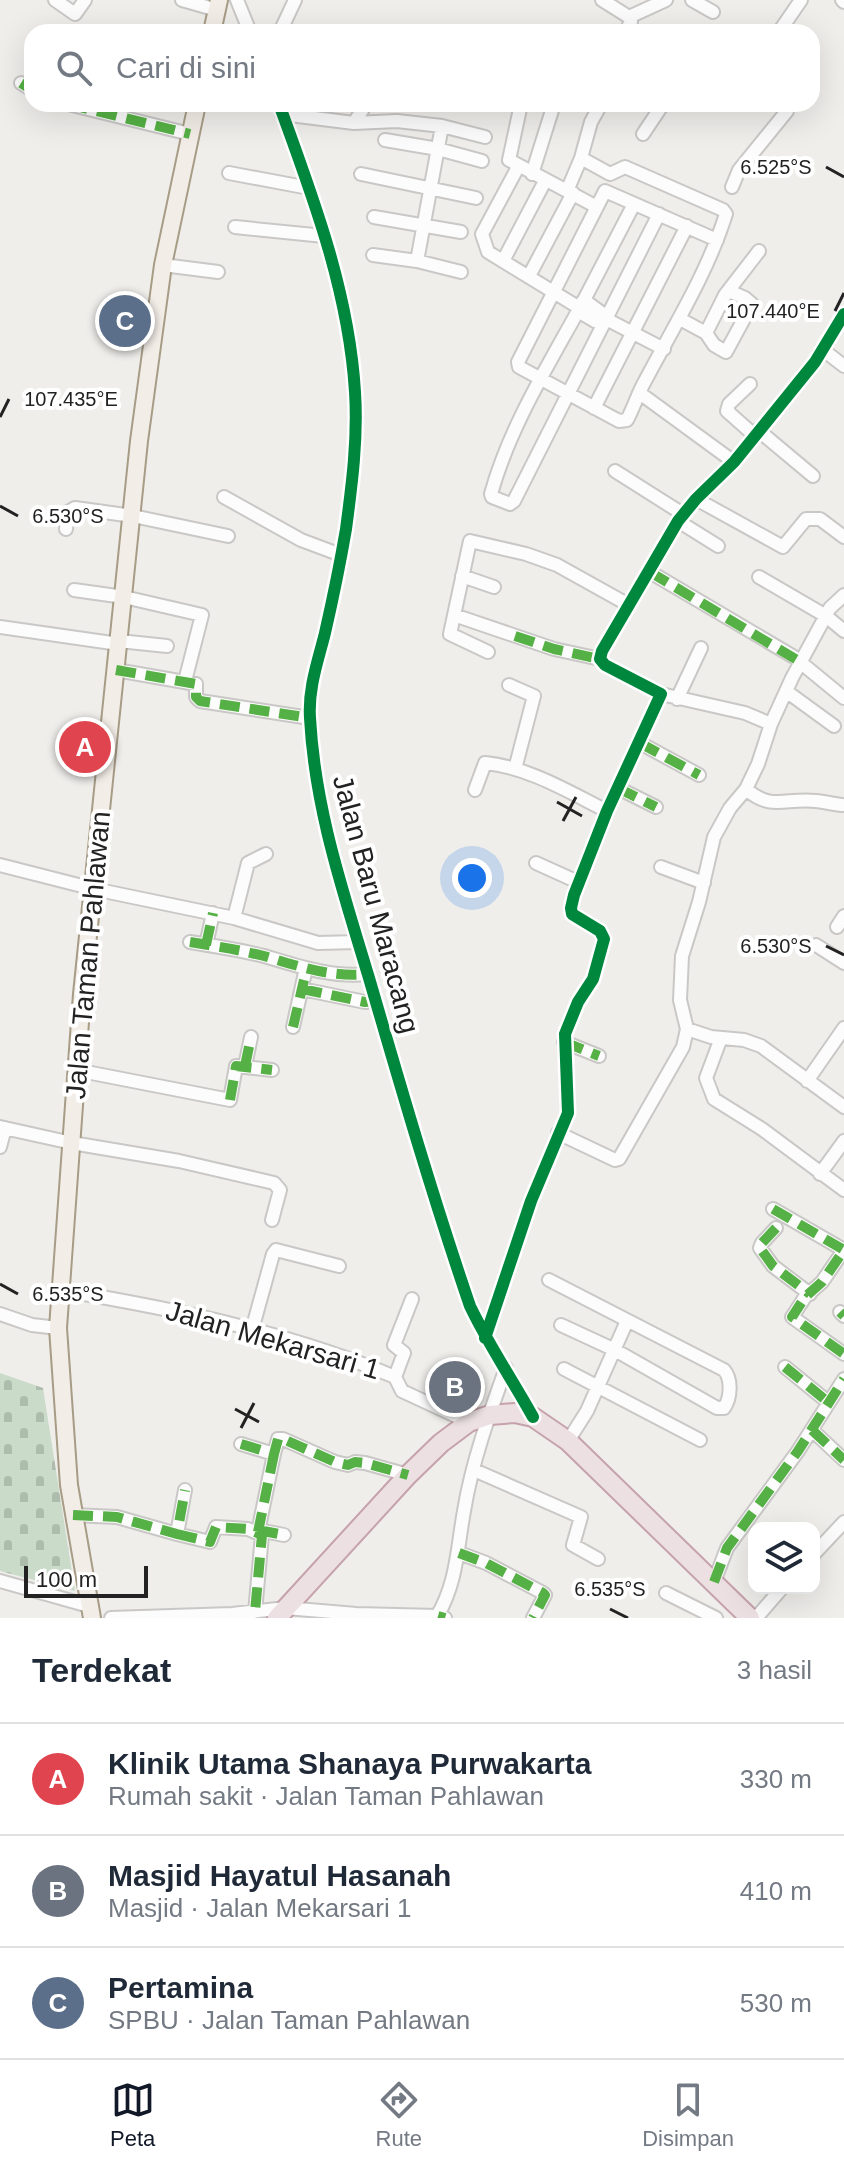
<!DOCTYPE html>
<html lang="id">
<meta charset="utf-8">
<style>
body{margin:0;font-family:Arial,sans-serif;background:#f2f2f3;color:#1f2937}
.controls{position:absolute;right:24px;bottom:24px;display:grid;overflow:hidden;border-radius:16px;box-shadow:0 8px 32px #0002}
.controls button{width:72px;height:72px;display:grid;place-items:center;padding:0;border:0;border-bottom:2px solid #e0e1e3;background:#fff;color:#1f2937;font:40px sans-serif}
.scale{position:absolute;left:24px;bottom:20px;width:124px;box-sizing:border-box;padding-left:8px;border:4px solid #222;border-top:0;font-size:22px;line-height:28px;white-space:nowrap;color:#222;-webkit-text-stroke:6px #fff;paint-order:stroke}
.you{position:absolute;left:472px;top:878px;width:28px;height:28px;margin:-20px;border:6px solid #fff;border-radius:50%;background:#1a73e8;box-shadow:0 0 0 12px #1a73e833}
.badge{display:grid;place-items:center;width:52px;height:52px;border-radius:50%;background:#111827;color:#fff;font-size:26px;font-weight:700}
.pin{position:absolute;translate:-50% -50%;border:4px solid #fff;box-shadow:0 2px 8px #0006}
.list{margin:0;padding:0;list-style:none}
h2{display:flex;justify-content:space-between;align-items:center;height:104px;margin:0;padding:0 32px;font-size:34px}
h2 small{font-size:26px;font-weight:400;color:#747a83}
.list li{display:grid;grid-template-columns:52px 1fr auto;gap:24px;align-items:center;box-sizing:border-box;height:112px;padding:0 32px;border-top:2px solid #e0e1e3}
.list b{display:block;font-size:30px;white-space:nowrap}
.list p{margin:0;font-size:26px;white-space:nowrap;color:#747a83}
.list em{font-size:26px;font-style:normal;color:#747a83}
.icon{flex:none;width:44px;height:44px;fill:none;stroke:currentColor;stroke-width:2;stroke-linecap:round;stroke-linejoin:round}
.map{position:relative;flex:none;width:844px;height:1618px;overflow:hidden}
.search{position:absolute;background:#fff;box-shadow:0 8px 32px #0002;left:24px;right:24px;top:24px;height:88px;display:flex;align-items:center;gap:20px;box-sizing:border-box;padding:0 28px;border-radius:24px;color:#747a83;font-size:30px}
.sheet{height:440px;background:#fff}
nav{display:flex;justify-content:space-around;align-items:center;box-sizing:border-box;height:112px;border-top:2px solid #e0e1e3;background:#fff;font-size:22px;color:#747a83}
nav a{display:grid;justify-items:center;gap:4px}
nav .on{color:#111827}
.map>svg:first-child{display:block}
</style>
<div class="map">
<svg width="844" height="1618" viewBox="0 0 844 1618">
<defs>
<pattern id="cemetery-stones" width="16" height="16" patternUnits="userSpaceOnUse" patternTransform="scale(2)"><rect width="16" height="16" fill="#cadbca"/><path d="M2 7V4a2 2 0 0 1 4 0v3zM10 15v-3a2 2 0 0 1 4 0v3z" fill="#adbcad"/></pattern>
</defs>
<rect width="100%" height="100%" fill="#f0eeeb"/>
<path fill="url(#cemetery-stones)" d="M0,1373l43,15 32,203 -75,-20z"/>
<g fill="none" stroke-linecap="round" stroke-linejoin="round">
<g stroke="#c9c8c7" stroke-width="16">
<path id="minor" d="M55,0l20,14 10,-14
M182,0l35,10
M237,0l13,32
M602,0l27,17
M692,0l21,12
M842,0l2,2
M629,17l37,-17
M280,32l15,-32
M625,32l6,-10 -2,-5
M779,32l22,-32
M21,83l11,7
M68,104l122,30
M279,104c34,93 70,188 76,288 3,46 -3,92 -9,137 -6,35 -13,69 -21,104 -7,28 -17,55 -15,85 5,92 33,173 59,260 32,110 64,220 101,328 18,38 42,73 63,111
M521,104l-12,56 88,47
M282,114l72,9 43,-2 45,5 43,11
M354,123l12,-19
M643,134l20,-30
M385,140l53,9 44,12
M581,158l29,16 15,-7 98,43 3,4c-19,60 -52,112 -81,167 -7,12 -11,26 -18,39l-8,1 -100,-54 -1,-5 87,-171 112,49
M518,167l-36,67 6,18 90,55v4l17,10 11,-2 58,30
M229,173l80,15
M361,174l115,24
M532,174l22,-70
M732,187l7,-17 48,-59v-7
M567,191l14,-33 10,-36 10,-18
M374,217l87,15
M235,227l89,9
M373,255l44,6 44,11
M417,261l25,-135
M503,261l42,-80
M163,265l55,7
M529,276l44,-83
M584,300l50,-96
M579,306l5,-6 19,14 -1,4
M578,311c-32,58 -69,118 -87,183l1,3 18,7 4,-3 145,-287
M680,319l26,14 8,12 12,7 26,-48 -7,-6 -16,-7
M706,333l19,-38 34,-44
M822,349l22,17
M750,384l-21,20 -2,7 27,24
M641,394l93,68
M594,408l93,-182
M758,430l55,46
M615,471l68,43
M224,497l77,43 40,15
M696,499l87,48 23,-28h14l24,18
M678,521l40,25
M66,529l2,-17 7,-4 58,8 95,20
M650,572l144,85 50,41
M462,576l32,11
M759,577l67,39 18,15
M74,590l50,7 78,18 -17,66
M454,615l100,34 46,10
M0,627l119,17
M119,641l48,5
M488,652l-38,-18 20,-93 56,13 31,11 70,39
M116,670l80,14v13l4,4 110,17
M509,685l25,11 -19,73
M786,691l48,35
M661,694l84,19 26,11
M677,699l24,-51
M640,743l59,32
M618,788l38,19
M746,789c26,23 40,8 70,12 9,1 17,3 26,4
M475,790l10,-27c43,4 84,29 122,48
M536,863l42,19
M0,865l94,24 140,29 84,25 40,-1
M661,867l43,16
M234,918l14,-55 18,-9
M837,927l7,-11
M190,942c25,4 50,8 74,14 34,10 68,22 103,18
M206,945l7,-32
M816,945l28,18
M302,989l63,13 11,-1
M293,1027l13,-59
M687,1029l24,8 33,3 17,6 83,61
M721,1038l-15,40 8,21 48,30 82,61
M564,1042l35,14
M245,1066l6,-29
M76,1070l154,30 6,-34 36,4
M807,1081l37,-53
M0,1127l72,16 107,18 95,22 6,7 -8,30
M558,1133l57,27 4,-1 64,-112 4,-18 -7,-29 2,-44 17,-54 15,-65 16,-29 16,-19 12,-25 13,-40 21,-46 38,-70 14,-13
M0,1147l5,-19
M820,1174l24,-33
M773,1209l71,41 -22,32 -17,15 -13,20 52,37
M776,1228l-14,15 -2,5 13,18 37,28
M549,1280l175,90c8,9 7,28 0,38h-7l-102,-58 -54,-25
M61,1290c113,19 228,42 334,87l7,14 67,31
M840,1312l4,4
M0,1314l32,11 26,3
M252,1330l21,-76 3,-4 63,16
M485,1338l46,-137 37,-88 -3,-79 13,-32 15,-23 11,-40 -4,-8 -28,-17 -1,-6 3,-13 33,-84 54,-117 -56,-29 -5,-6 2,-8 76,-130 18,-22 38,-37 81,-100 29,-48
M785,1367l43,35
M564,1369l136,71
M395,1377l9,-24 -10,-8 18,-46
M812,1430l32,30
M568,1441l19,-30 40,-90
M241,1444l33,10 4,-15h5l52,23 13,3 7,-3 10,1 43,12
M474,1470l107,47 -8,28 25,14
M73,1515l44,2 60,17 8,-44
M258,1530l26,5
M258,1532l16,-78
M177,1534l33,8 6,-15 32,2 14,6 -7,77
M459,1553l27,10 57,30 2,2 -12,23
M814,1554l30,-32
M0,1581l89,25
M714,1582l13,-34 71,-97 46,-72
M666,1593l50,25
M111,1618l121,-4 54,-6 70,6 82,2 7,2
M436,1618c21,-34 21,-69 28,-107 8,-49 25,-96 42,-143
M756,1618l26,-30"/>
</g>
<g stroke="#a79c86" stroke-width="20">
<path id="major" d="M212,32l7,-32
M92,1618l-23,-133 -11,-157 24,-334 57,-553 24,-176 34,-161"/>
</g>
<g stroke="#c5a2ac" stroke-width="22">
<path id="highway" d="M277,1618l131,-143 33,-32 28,-21 21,-7 25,-2 18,4 35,24 182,177"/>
</g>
<use href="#minor" stroke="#fdfcfc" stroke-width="12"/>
<use href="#major" stroke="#f3ede7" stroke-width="16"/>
<use href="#highway" stroke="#ece0e2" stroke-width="18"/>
<path stroke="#55b145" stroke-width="10" stroke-dasharray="20 10" stroke-linecap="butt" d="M21,83l11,7
M68,104l122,30
M650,572l152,91
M515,636l39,13 46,10
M116,670l80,14v13l4,4 110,17
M640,743l59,32
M618,788l38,19
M190,942c25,4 50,8 74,14 34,10 68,22 103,18
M206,945l7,-32
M302,989l63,13 11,-1
M293,1027l11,-47
M564,1042l35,14
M245,1066l6,-29
M230,1100l6,-34 36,4
M773,1209l71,41 -22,32 -17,15 -13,20 52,37
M776,1228l-14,15 -2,5 13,18 37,28
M840,1312l4,4
M785,1367l43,35
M812,1430l32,30
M241,1444l33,10 4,-15h5l52,23 13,3 7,-3 10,1 43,12
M73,1515l44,2 60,17 8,-44
M258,1530l26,5
M258,1532l16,-78
M177,1534l33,8 6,-15 32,2 14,6 -7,77
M459,1553l27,10 57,30 2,2 -12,23
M714,1582l13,-34 71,-97 46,-72
M438,1616l7,2"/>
<g stroke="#fff" stroke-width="17">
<path id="cycleway" d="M279,104c34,93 70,188 76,288 3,46 -3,92 -9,137 -6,35 -13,69 -21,104 -7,28 -17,55 -15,85 5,92 33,173 59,260 32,110 64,220 101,328 18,38 42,73 63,111
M485,1338l46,-137 37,-88 -3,-79 13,-32 15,-23 11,-40 -4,-8 -28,-17 -1,-6 3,-13 33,-84 54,-117 -56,-29 -5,-6 2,-8 76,-130 18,-22 38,-37 81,-100 29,-48"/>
</g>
<use href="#cycleway" stroke="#00873e" stroke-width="12"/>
</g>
<path fill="none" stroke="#222" stroke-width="3" d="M826,167l18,10M835,311l9,-18M0,417l9,-18M0,506l18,10M557,802l25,14M563,821l13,-24M826,946l18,9M0,1284l18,10M235,1409l24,13M241,1428l13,-25M610,1609l18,9"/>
<g text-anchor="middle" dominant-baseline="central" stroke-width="8" stroke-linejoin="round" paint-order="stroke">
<g font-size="28" fill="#222" stroke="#fff">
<text transform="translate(376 904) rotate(75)">Jalan Baru Maracang</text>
<text transform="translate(88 955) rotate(-85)">Jalan Taman Pahlawan</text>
<text transform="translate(273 1340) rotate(16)">Jalan Mekarsari 1</text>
</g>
</g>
<g font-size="20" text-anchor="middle" fill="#222" stroke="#fff" stroke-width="8" stroke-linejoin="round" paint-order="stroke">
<text x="776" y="174">6.525°S</text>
<text x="773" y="318">107.440°E</text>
<text x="71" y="406">107.435°E</text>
<text x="68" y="523">6.530°S</text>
<text x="776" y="953">6.530°S</text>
<text x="68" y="1301">6.535°S</text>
<text x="610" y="1596">6.535°S</text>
</g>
</svg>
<div class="controls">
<button><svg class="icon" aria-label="layers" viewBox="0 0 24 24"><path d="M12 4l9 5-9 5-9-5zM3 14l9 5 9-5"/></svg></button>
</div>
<div class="scale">100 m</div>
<div class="you"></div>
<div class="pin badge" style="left:85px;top:747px;background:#e0444e">A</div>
<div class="pin badge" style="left:455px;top:1387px;background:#6b7280">B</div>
<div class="pin badge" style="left:125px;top:321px;background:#5c6f8a">C</div>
<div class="search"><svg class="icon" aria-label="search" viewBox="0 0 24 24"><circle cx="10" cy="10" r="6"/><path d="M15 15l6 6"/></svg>Cari di sini</div>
</div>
<section class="sheet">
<h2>Terdekat<small>3 hasil</small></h2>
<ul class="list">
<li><span class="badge" style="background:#e0444e">A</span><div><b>Klinik Utama Shanaya Purwakarta</b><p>Rumah sakit · Jalan Taman Pahlawan</p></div><em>330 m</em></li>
<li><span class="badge" style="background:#6b7280">B</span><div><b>Masjid Hayatul Hasanah</b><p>Masjid · Jalan Mekarsari 1</p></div><em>410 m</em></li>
<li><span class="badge" style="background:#5c6f8a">C</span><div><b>Pertamina</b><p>SPBU · Jalan Taman Pahlawan</p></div><em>530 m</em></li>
</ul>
</section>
<nav>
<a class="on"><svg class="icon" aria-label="map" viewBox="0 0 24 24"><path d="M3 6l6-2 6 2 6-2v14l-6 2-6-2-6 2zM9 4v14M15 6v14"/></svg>Peta</a>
<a><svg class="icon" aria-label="directions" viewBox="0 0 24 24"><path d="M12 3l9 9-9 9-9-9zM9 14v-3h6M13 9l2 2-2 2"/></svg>Rute</a>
<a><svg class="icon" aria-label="saved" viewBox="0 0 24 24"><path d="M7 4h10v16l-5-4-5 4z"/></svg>Disimpan</a>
</nav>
